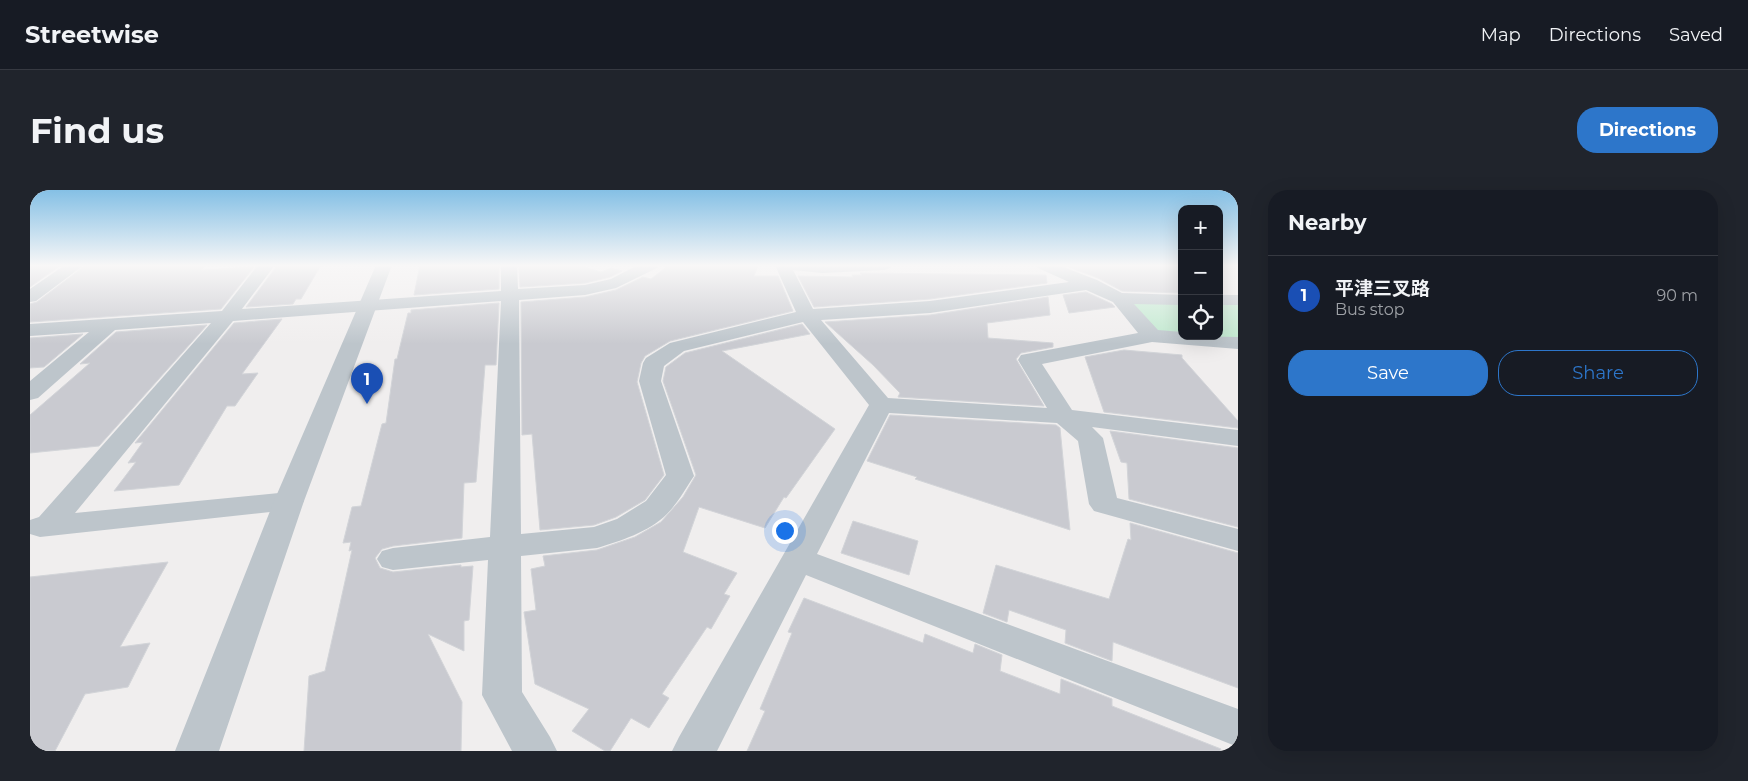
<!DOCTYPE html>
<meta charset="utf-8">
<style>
body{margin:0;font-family:Montserrat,"Noto Sans JP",sans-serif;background:#20242c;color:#f1f3f6}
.controls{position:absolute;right:15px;top:15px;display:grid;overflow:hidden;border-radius:10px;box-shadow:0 5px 20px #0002}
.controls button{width:45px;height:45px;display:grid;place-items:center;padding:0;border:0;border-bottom:1px solid #363941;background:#171b24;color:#f1f3f6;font:25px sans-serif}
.you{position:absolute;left:754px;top:340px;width:18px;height:18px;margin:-12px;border:4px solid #fff;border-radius:50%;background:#1a73e8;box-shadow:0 0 0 8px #1a73e833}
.badge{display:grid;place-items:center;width:32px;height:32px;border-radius:50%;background:#2d76ca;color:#fff;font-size:16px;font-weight:700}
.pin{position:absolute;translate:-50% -41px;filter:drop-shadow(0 1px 2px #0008)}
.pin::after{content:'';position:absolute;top:26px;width:18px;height:15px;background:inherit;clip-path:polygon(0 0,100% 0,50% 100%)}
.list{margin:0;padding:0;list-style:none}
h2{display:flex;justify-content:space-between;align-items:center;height:65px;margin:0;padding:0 20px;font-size:21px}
h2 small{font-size:16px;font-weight:400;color:#9ea1a6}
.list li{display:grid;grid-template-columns:32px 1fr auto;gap:15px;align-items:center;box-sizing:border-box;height:80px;padding:0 20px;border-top:1px solid #363941}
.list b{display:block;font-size:19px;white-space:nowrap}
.list p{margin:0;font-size:16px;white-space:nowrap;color:#9ea1a6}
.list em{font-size:16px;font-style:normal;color:#9ea1a6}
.actions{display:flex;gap:10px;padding:15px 20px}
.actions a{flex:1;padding:11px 0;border:1px solid #2d76ca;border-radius:20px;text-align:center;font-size:18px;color:#2d76ca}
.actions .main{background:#2d76ca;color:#fff}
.icon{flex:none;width:28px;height:28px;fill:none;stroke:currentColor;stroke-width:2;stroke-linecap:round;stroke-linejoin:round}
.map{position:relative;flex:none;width:1208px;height:561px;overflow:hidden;border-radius:20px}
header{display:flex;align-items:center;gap:30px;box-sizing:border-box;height:70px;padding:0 25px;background:#171b24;border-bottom:1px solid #363941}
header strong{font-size:24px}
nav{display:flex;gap:28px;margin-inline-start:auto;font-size:18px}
.intro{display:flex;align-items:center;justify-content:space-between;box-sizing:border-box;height:120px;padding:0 30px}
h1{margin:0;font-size:35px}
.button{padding:12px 22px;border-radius:20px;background:#2d76ca;color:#fff;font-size:18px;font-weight:700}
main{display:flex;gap:30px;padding:0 30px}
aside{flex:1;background:#171b24;border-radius:20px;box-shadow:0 5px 20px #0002}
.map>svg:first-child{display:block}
</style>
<header>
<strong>Streetwise</strong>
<nav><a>Map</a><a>Directions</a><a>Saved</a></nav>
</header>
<div class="intro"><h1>Find us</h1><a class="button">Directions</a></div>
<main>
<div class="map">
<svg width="1208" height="561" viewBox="0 0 1208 561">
<rect width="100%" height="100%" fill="#f0eeee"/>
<path fill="#c0e9cf" d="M1101,113h51v32l-22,-2z
M1189,114h19v36l-43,-4h24z"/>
<path fill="#c9cad0" stroke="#d2d4d8" d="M0,75h31l-31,22z
M56,75h120l-5,5 53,-3 -33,42 -191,13v-18l7,-2z
M291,75l-20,34h-5l-3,5 -47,3 31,-41z
M390,75h79v24l-85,6z
M489,75h58l24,7 10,-4 11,3 -12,6 -25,6 -65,4z
M639,75h89l-4,11h24l15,35 -123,30 -25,15 -4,7 -4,19 27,93 -19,25 -29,17 -22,8 -54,5 -8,-96 -10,1 -1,-133 64,-5 31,-7 27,-13 8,2z
M1034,75h118v28l-60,-2 -24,-13z
M830,83l186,2 1,8 -117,16 -116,8 -16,-31 55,1 -1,-2h10z
M1056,102l26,12 3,3 -46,6 -6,-18z
M1018,107l2,18 -63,8 1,15 65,5v4l-32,6 -5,6 28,47 -146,-9 2,-4 -27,-28 -48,-43 105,-7z
M469,113l-3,62h-11l-9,117 -12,1 -2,55 -69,8 -11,3 -7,9 5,10 13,4 68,-7v2l12,-1 -4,54 -5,1v30l-36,-17 34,68 -1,49h-157l5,-75 16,-5 27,-121 -3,1 2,-9 -8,1 9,-36 9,-1 21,-82 4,-1 9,-64h2l11,-46h3v-3z
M252,129l-40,55 16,-1 -23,33h-8l-48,79 -65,6 22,-29 -8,1 15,-21 -8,1 99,-120z
M772,134l8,10 -88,17 113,78 -49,69 -2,-1 -19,31 -66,-21 -16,45 54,21 -13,21 6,2 -19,33 -4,-2 -45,67 7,4 -20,30 -18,-10 -21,33h-5l-33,-20 17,-22 -54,-25 -11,-72 12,-2 -5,-41 14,-3 -2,-10 54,-6 38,-13 26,-15 22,-25 13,-22 -33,-94 3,-14 19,-14z
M177,135l-108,121 -69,7v-38l60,-52 -10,1 36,-32z
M53,144l-39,33 -14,1v-30z
M1094,160l58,5v3l56,63v7l-134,-16 -19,-55z
M860,225l166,10 4,3 10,102 -155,-51 2,-2 -50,-16z
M1080,241l128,17v79l-109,-28 -2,-36 -6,-1z
M823,331l65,20 -9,34 -68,-22z
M1100,333l108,30v135l-125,-46 -1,19 -47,-18 1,-13 -57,-20 -2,12 -24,-9 13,-48 113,34 19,-60 3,1z
M138,372l-48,85 30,-4 -22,44 -43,7 -30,57h-25v-174z
M774,408l119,45 2,-9 48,19 2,-9 27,11 -2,16 60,23 1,-15 51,20v7l109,43 -1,2h-473l18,-40 -5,-2 32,-76 -4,-1z"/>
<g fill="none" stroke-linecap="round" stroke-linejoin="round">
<path fill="#bdc5cb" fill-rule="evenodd" d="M35,75h19l-48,36 -6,1v-13z
M228,75h17l-33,44 259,-18v-26h16l1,24 67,-4 26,-6 27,-14h21l-2,3 -41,20 -31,7 -66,5 2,234 73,-7 23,-8 29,-18 20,-26 -27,-94 4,-18 3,-5 24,-15 126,-31 -21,-47h117l-2,3 -6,2 -62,3 -29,-3 20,39 117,-8 139,-19 -31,-14 -2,-3h22l39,15 25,13 60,2v10l-48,-1 24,26 24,2v4l56,1v12l-86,-7 -110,22 30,46 166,20v16l-146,-19 11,11 14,60 121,31v22l-144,-40 -5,-7 -11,-63 -21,-18 -168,-10 -72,141 421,155v38l-432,-172 -89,176h-45l7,-14 190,-332 -66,-83 -119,29 -20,15 -3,15 33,95c-8,12 -17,28 -27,38 -18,18 -47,27 -70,34l-76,8 1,136 28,45 7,14h-45l-30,-56 6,-135 -95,10 -11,-3 -5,-8 5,-8 11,-3 97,-11 11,-236 -268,20 -158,192 214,-21 10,2 5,7 -5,7 -10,2 -249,27 -10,-3v-14l9,-3 172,-194 -96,7 -77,68 -8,2v-19l59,-49 -59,4v-12l192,-13zM1056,100l27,12 25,31 -117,22 -3,5 29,48 -159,-10 -67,-78 109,-7z
M1189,105h19v10h-19z"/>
<path fill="#bdc5cb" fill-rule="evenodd" d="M346,75h16l-88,236 -85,250h-44l99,-250z"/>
</g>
<linearGradient id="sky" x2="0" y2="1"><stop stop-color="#85c0e5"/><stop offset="0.49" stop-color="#f8f7f7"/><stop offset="1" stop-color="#f8f7f7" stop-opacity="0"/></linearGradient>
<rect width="1208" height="154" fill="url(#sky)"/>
</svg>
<div class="controls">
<button>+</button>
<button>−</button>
<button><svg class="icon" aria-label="locate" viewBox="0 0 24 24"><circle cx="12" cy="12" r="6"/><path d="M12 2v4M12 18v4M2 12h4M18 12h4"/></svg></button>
</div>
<div class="you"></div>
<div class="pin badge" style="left:337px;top:214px;background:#1a4fb4">1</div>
</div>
<aside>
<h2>Nearby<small></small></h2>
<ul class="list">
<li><span class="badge" style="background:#1a4fb4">1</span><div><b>平津三叉路</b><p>Bus stop</p></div><em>90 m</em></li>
</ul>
<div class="actions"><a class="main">Save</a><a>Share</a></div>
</aside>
</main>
